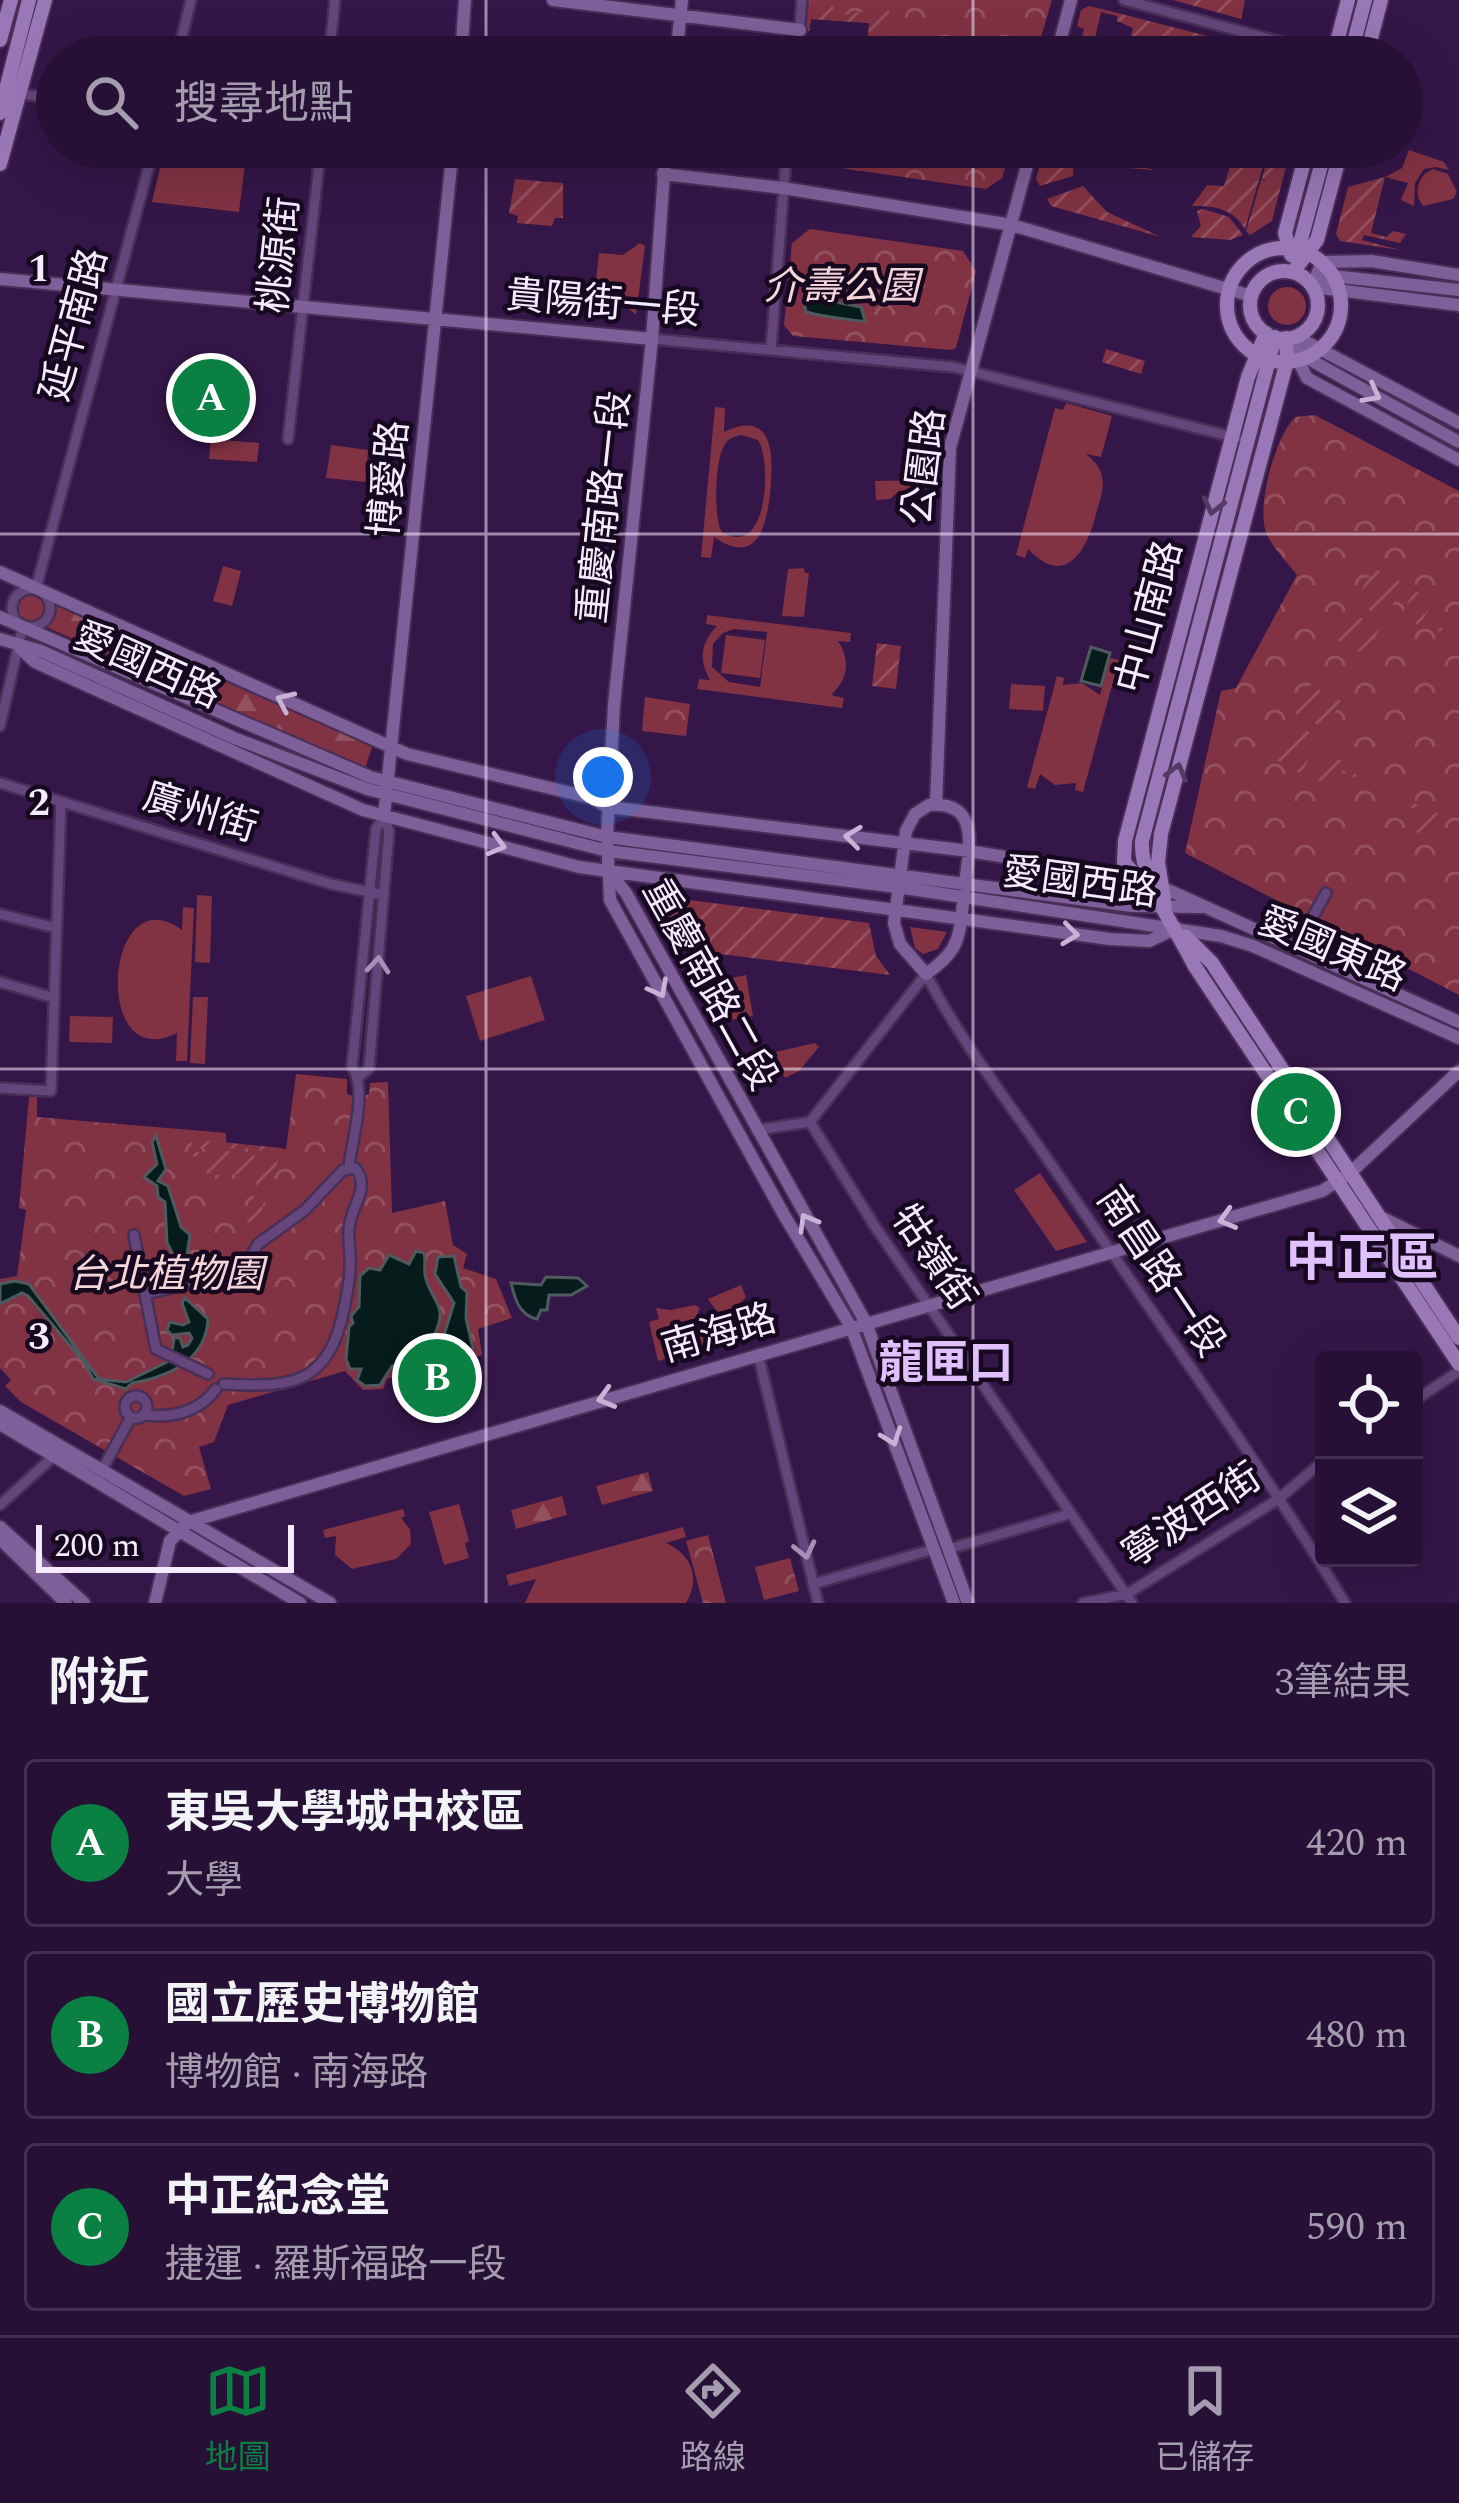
<!DOCTYPE html>
<html lang="zh-TW">
<meta charset="utf-8">
<style>
body{margin:0;font-family:Spectral,"Noto Sans TC",serif;background:#331e42;color:#f1f3f6}
.controls{position:absolute;right:36px;bottom:36px;display:grid;overflow:hidden;border-radius:12px;box-shadow:0 12px 48px #0002}
.controls button{width:108px;height:108px;display:grid;place-items:center;padding:0;border:0;border-bottom:3px solid #433051;background:#271036;color:#f1f3f6;font:60px sans-serif}
.scale{position:absolute;left:36px;bottom:30px;width:258px;box-sizing:border-box;padding-left:12px;border:6px solid #f5ebfe;border-top:0;font-size:33px;line-height:42px;white-space:nowrap;color:#f5ebfe;-webkit-text-stroke:9px #16091f;paint-order:stroke}
.you{position:absolute;left:603px;top:777px;width:42px;height:42px;margin:-30px;border:9px solid #fff;border-radius:50%;background:#1a73e8;box-shadow:0 0 0 18px #1a73e833}
.badge{display:grid;place-items:center;width:78px;height:78px;border-radius:50%;background:#0b8043;color:#fff;font-size:39px;font-weight:700}
.pin{position:absolute;translate:-50% -50%;border:6px solid #fff;box-shadow:0 3px 12px #0006}
.list{margin:0;padding:0;list-style:none}
h2{display:flex;justify-content:space-between;align-items:center;height:156px;margin:0;padding:0 48px;font-size:51px}
h2 small{font-size:39px;font-weight:400;color:#a49dad}
.list li{display:grid;grid-template-columns:78px 1fr auto;gap:36px;align-items:center;box-sizing:border-box;height:168px;margin:0 24px 24px;padding:0 24px;border:3px solid #433051;border-radius:12px}
.list b{display:block;font-size:45px;white-space:nowrap}
.list p{margin:0;font-size:39px;white-space:nowrap;color:#a49dad}
.list em{font-size:39px;font-style:normal;color:#a49dad}
.icon{flex:none;width:66px;height:66px;fill:none;stroke:currentColor;stroke-width:2;stroke-linecap:round;stroke-linejoin:round}
.map{position:relative;flex:none;width:1459px;height:1603px;overflow:hidden}
.search{position:absolute;background:#271036;box-shadow:0 12px 48px #0002;left:36px;right:36px;top:36px;height:132px;display:flex;align-items:center;gap:30px;box-sizing:border-box;padding:0 42px;border-radius:66px;color:#a49dad;font-size:45px}
.sheet{height:732px;background:#271036}
nav{display:flex;justify-content:space-around;align-items:center;box-sizing:border-box;height:168px;border-top:3px solid #433051;background:#271036;font-size:33px;color:#a49dad}
nav a{display:grid;justify-items:center;gap:6px}
nav .on{color:#0b8043}
.map>svg:first-child{display:block}
</style>
<div class="map">
<svg width="1459" height="1603" viewBox="0 0 1459 1603">
<defs>
<pattern id="forest-firs" width="22" height="20" patternUnits="userSpaceOnUse" patternTransform="scale(3)"><rect width="22" height="20" fill="#813243"/><path d="M5 1l3.5 6h-7zM16 11l3.5 6h-7z" fill="#93505f"/></pattern>
<pattern id="park-crowns" width="20" height="18" patternUnits="userSpaceOnUse" patternTransform="scale(3)"><rect width="20" height="18" fill="#813243"/><path d="M2 6a3 3 0 1 1 6 0M12 15a3 3 0 1 1 6 0" fill="none" stroke="#93505f"/></pattern>
<pattern id="garden-furrows" width="10" height="10" patternUnits="userSpaceOnUse" patternTransform="scale(3)"><rect width="10" height="10" fill="#813243"/><path d="M-1 1l2-2M0 10L10 0M9 11l2-2" fill="none" stroke="#93505f"/></pattern>
</defs>
<rect width="100%" height="100%" fill="#341648"/>
<path fill="#813243" fill-rule="evenodd" d="M1089,6l13,3 -11,45 -13,-3 6,-22 -7,-3 4,-16z
M165,147h82l-8,65 -87,-10z
M1409,150l35,12 5,8 -13,-3 -12,2 -9,14 -1,23 -13,-6 7,-17 -23,-6 17,-9z
M1433,169l15,5 9,18 -4,7 -30,7c-10,-12 -6,-31 10,-37z
M640,243l5,3 -9,69 -40,-35 3,-27 24,2z
M1268 306a19 19 0 1 1 38 0a19 19 0 1 1-38 0Z
M1066,403l46,13 -11,41 -15,-3c7,6 14,12 16,22 3,13 -3,26 -6,38 -9,36 -30,75 -68,35l-3,9 -9,-3 39,-147 8,2z
M715,407l10,1 -1,24c53,-25 49,29 46,62 -4,35 -14,72 -56,43l-3,21 -10,-1zM741,435l17,5c14,22 10,120 -36,92 -9,-13 -7,-74 3,-88 5,-7 9,-7 16,-9z
M211,439l48,4 -2,19 -48,-3z
M331,445l37,5 -2,32 -40,-4z
M921,480l-14,14 -8,-3 -9,8 -14,1 -1,-19z
M223,566l18,5 -9,35 -19,-5z
M804,568l1,5h4l-5,44 -22,-1 6,-47z
M707,615l144,18 -1,9 -12,-1c13,20 10,38 -7,54l13,3 -2,10 -145,-19 2,-10 11,1c-12,-20 -9,-38 7,-54l-11,-2zM734,629l33,3 -7,55 -31,-5 -17,-15 1,-23 10,-11z
M726,635l39,5 -5,38 -39,-5z
M1110,658l9,2 -36,132 -8,-2 1,-7 -21,2 -15,-11 -5,15 -8,-2 30,-111 7,2 -1,7 19,-2 18,12z
M1011,684l34,2 -2,25 -34,-2z
M197,895l15,1 -2,67 -15,-1z
M183,907l11,1 -7,153h-11l1,-28c-86,44 -73,-160 5,-103z
M746,975l7,41 -23,4 -8,-40z
M531,976l14,44 -65,21 -14,-45z
M193,997h15l-3,67 -15,-1z
M70,1016l43,1 -1,26 -43,-1z
M815,1043l4,4 -20,24 -14,7 -14,-25z
M1040,1173l47,69 -31,9 -42,-61z
M741,1285l5,12 -11,12 -18,3 -9,-13z
M695,1305l5,3 -4,10 -19,9 5,21 -6,2 -2,6 -16,5 -9,-39 10,-3 -3,-11 15,2z
M727,1316l8,25 -43,12 -7,-24z
M459,1504l10,37 -4,2 4,15 -25,7 -15,-53z
M403,1509l2,7 -4,2 9,11 1,15 -15,15 -44,10 -17,-14 1,-19 -11,2 -2,-8z
M683,1527l3,10 -20,6c26,12 35,35 20,60h-161l11,-24 -27,7 -3,-11z"/>
<path fill="url(#forest-firs)" d="M17 608a14 14 0 1 1 28 0a14 14 0 1 1-28 0Z
M54,605l318,142 -7,22 -321,-143 7,-4z
M910,927l37,5 -9,17 -15,5 -8,-6z
M648,1472l5,19 -51,14 -6,-19z
M562,1496l5,19 -51,14 -5,-19z"/>
<path fill="url(#park-crowns)" d="M806,0h246l-17,57h-168l2,-34 -58,-4 -2,12z
M1011,147l-9,31 -16,11 -173,-25 -13,-16z
M810,229l153,22 13,20 -20,77 -5,2 -158,-14 -9,-11 8,-82z
M1315,415l144,76v504l-274,-142 36,-162 15,-3 61,-113c-10,-13 -23,-26 -30,-40 -12,-27 8,-97 28,-118z
M645,697l45,7 -4,32 -44,-5z
M296,1074l51,5v15l11,4 11,-4 1,-11 18,-1 4,131 53,-12 8,44 14,9 -4,14 33,11 16,39 -34,11 4,26 -18,5 -16,-9 -53,17 2,8 -10,3 -4,10 -20,1 -18,-19 -117,34 -14,37 -15,5 12,42 -27,7 -163,-94 -16,-16 6,-6 -11,-12v-89l17,-3 9,-66 -7,-2 10,-111h8v20l189,16v10l60,6z
M708,1535l18,68h-23l-17,-62z
M790,1558l9,33 -35,9 -9,-33z"/>
<path fill="url(#garden-furrows)" d="M806,0l28,7 4,9 51,-9 -1,50h-21l2,-34 -58,-4 -2,12h-4z
M1173,0h70l2,1 -4,18z
M1102,9l188,48 -61,-9 7,4 -7,5h-60l3,-17 -8,-3 4,5 -1,15h-10v-9l-10,5v4h-8l4,-18 -6,18h-11l7,-29 -16,-7v-5l-16,-4z
M1045,147h29l-1,29 -33,10 -4,-7z
M1097,147l28,8v6l28,9 -26,-2 -46,-14 -1,-7z
M1236,147h18l11,12 -20,70c-13,-21 -30,-23 -53,-23l15,-21 17,1z
M1276,147h15l-19,74 -22,14 -4,-4 15,-51 5,1 -4,-2 5,-20z
M1385,177l-14,56 15,4 7,-6 13,3 -6,9 -36,-8 -2,5 38,10 -60,-9 -4,-7 12,-47z
M515,179l48,4v35h-8l-3,8 -35,-3 1,-7 -9,-3z
M1083,186l24,26 54,25 -110,-31 -4,-7z
M1203,209l26,8 14,18 -13,5 -39,-3 10,-11 -4,-15z
M1106,349l39,12 -4,13 -39,-12z
M1374,568l30,16 -19,35 -30,-17z
M1414,591l21,8 -12,20 23,11 -6,2 -17,-9 -3,3 -19,-10z
M1350,612l30,16 -15,27 -30,-16z
M877,643l24,3 -5,43 -24,-3z
M1310,685l31,16 -15,28 -31,-16z
M1290,722l30,16 -19,36 -30,-17z
M1324,751l20,11 -2,4 19,11 2,6 -24,-15 -8,19 -20,-11z
M1404,799l41,17 -13,25 -19,-11 10,-17 -25,-12z
M650,895l219,28 7,33 14,19 -218,-27 -26,-48z
M212,1141l70,7 -25,77 -27,-9 8,2 -2,-7 16,-1 6,-36 -51,1v-16l-17,-3 1,-4 46,-1 18,4v12l9,-3 1,-8 -8,-8 -66,1 1,-7z"/>
<path fill="#061c1b" stroke="#4e5a5f" stroke-width="3" d="M810,297l51,10 4,14c-6,1 -49,-6 -59,-9l-2,-11z
M1091,647l19,6 -9,33 -20,-5z
M156,1136l10,33 -8,12 10,5 13,41 9,8 -6,40 -17,-32 -2,-41 -7,-5 -1,-11 -13,-9 13,-13 -5,-22z
M416,1251l8,2c2,7 0,14 1,22 5,26 25,30 9,60l10,15 -26,9 -8,-4 -3,7 -15,4 -12,19 -15,1 -8,-6 4,-11h-11l-4,-10 3,-32 4,-4 -2,-7 8,-9 1,-31 9,-8 11,2 9,-15 20,9z
M454,1256l7,31 6,5 -1,26 7,31 -4,4 -17,-7 -8,-11 10,-32 -19,-29 3,-17z
M546,1277l32,1 9,8 -16,9h-22l-2,15h-6l-4,9c-18,-4 -22,-20 -26,-36l30,2z
M15,1281l14,3 70,95 27,3 45,-22 3,-22h6l3,9 5,-2 4,-7 -3,-5 -17,2 -5,-5 3,-8 13,3 6,-3 -7,-19 3,-5 23,21c-2,39 -36,57 -76,64l-6,6 -33,-10 -9,-17 -56,-66 -6,-3 -22,11v-20z"/>
<g fill="none" stroke-linecap="round" stroke-linejoin="round">
<path stroke="#4e5a5f" stroke-width="3" d="M362,1166l5,21 -4,13
M294,1224l50,-49"/>
<g stroke="#472f57" stroke-width="14">
<path id="street" d="M1124,0l209,56
M177,57l14,-57
M329,57l6,-57
M797,57l5,-57
M15,93l42,6
M402,147l51,7
M652,339l301,28 284,71
M771,349l16,-202
M288,439l33,-292
M36,588l118,-441
M12 608a19 19 0 1 1 38 0a19 19 0 1 1-38 0Z
M0,726l23,-101
M0,783l331,101 53,11
M0,914l56,14
M1306,929l20,-36
M0,982l54,16
M359,1077l10,-9 20,-237 -5,-15
M0,1088l51,3 10,-289
M810,1122l64,103 258,378
M756,1130l54,-8 116,-148c35,68 84,130 127,193 98,145 201,287 292,436
M349,1167c3,-30 19,-75 3,-101l24,-237 8,-13
M134,1235l11,59 71,-16 21,3 21,-37 47,-34 38,-40 12,-2c17,20 -5,39 -6,61 -1,13 2,25 1,37 0,19 -5,38 -9,56 -18,66 -57,65 -117,62
M145,1294l11,55 52,25
M758,1354l60,249
M125 1407a11 11 0 1 1 22 0a11 11 0 1 1-22 0Z
M1414,1401l45,-30
M144,1415c28,3 55,-3 72,-26
M102,1470l29,-53
M0,1505l54,-49
M949,1549l120,-35
M813,1584l121,-35
M1083,1603l44,-9 153,-96 44,-38"/>
</g>
<g stroke="#472f57" stroke-width="16">
<path id="secondary" d="M553,0l247,30
M461,57l4,-57
M676,57l6,-57
M1056,57l15,-57
M666,147l-14,192 -38,366 -7,132 3,63 174,315 67,112 103,276
M663,174l120,14 229,37 239,71
M0,279l652,60
M1314,286l19,-10 126,14
M1312,287l10,-25 49,-1 88,14
M1312,287l147,18
M1296,336l9,21 154,85
M1297,337l162,86
M1287,339l20,39 152,82
M0,572l407,182 185,44 16,9 361,44 177,29 313,142
M0,617l370,160 237,60 525,69 69,1
M0,639l41,12 193,87 133,51 241,62 289,36 324,49 32,10 206,92
M20,648l15,14 328,148 216,57 531,72 39,2 28,-13
M936,804l14,-356 82,-301
M929,805c56,-5 38,53 35,87 -2,17 -2,40 -11,56 -6,10 -17,19 -27,26l-26,-30 -6,-21 12,-92 9,-17z
M384,816l69,-669
M611,874l15,19 240,430 102,280
M1379,1216l80,40
M0,1411l330,192
M0,1424l300,179
M0,1527l84,76
M0,1539l66,64
M155,1603l15,-62 18,-19 1134,-331 28,-18 109,-102"/>
</g>
<g stroke="#472f57" stroke-width="18">
<path id="primary" d="M0,40l11,-40
M1333,57l15,-57
M1350,57l15,-57
M1366,57l15,-57
M0,113l29,-113
M0,164l45,-164
M1227 305a57 57 0 1 1 114 0a57 57 0 1 1-114 0Z
M1291,255l-6,-22 23,-86
M1296,258l30,-111
M1250 305a34 34 0 1 1 68 0a34 34 0 1 1-68 0Z
M1293,272l24,-32 25,-93
M1275,337l-133,504c-2,42 33,84 52,124l265,399
M1148,890l-24,-28 1,-21 123,-464 18,-44
M1165,906l-7,-44 3,-28 126,-473 -1,-23
M1185,936l27,27 247,375"/>
</g>
<use href="#street" stroke="#65467c" stroke-width="9"/>
<use href="#secondary" stroke="#7f5f99" stroke-width="12"/>
<use href="#primary" stroke="#9a77b6" stroke-width="14"/>
</g>
<defs><path id="oneway-chevron" d="M-2-3.5L2.5 0L-2 3.5" fill="none" stroke-width="1.6" stroke-linecap="round" stroke-linejoin="round" transform="scale(3)"/></defs>
<g stroke="#c6b3d6">
<use href="#oneway-chevron" transform="translate(1372 394) rotate(28)"/>
<use href="#oneway-chevron" transform="translate(285 701) rotate(-156)"/>
<use href="#oneway-chevron" transform="translate(853 837) rotate(-173)"/>
<use href="#oneway-chevron" transform="translate(497 845) rotate(15)"/>
<use href="#oneway-chevron" transform="translate(1070 934) rotate(7)"/>
<use href="#oneway-chevron" transform="translate(659 989) rotate(62)"/>
<use href="#oneway-chevron" transform="translate(1227 1219) rotate(164)"/>
<use href="#oneway-chevron" transform="translate(807 1222) rotate(-120)"/>
<use href="#oneway-chevron" transform="translate(606 1398) rotate(164)"/>
<use href="#oneway-chevron" transform="translate(892 1437) rotate(70)"/>
</g>
<g stroke="#513a63">
<use href="#oneway-chevron" transform="translate(1213 506) rotate(104)"/>
<use href="#oneway-chevron" transform="translate(1177 772) rotate(-75)"/>
</g>
<g stroke="#a690b6">
<use href="#oneway-chevron" transform="translate(378 965) rotate(-85)"/>
<use href="#oneway-chevron" transform="translate(805 1550) rotate(77)"/>
</g>
<path fill="none" stroke="#f5ebfe" stroke-width="3" stroke-opacity="0.55" d="M486,0v57M973,0v57M486,147v1456M973,147v1456M0,534h1459M0,1069h1459"/>
<g text-anchor="middle" dominant-baseline="central" stroke-width="9" stroke-linejoin="round" paint-order="stroke">
<g font-size="39" fill="#f5ebfe" stroke="#16091f">
<text transform="translate(280 255) rotate(-84)">桃源街</text>
<text transform="translate(603 304) rotate(5)">貴陽街一段</text>
<text transform="translate(75 325) rotate(-75)">延平南路</text>
<text transform="translate(925 467) rotate(-83)">公園路</text>
<text transform="translate(390 479) rotate(-85)">博愛路</text>
<text transform="translate(605 507) rotate(-84)">重慶南路一段</text>
<text transform="translate(1150 617) rotate(-75)">中山南路</text>
<text transform="translate(147 666) rotate(24)">愛國西路</text>
<text transform="translate(200 813) rotate(17)">廣州街</text>
<text transform="translate(1080 883) rotate(8)">愛國西路</text>
<text transform="translate(1332 950) rotate(23)">愛國東路</text>
<text transform="translate(709 985) rotate(61)">重慶南路二段</text>
<text transform="translate(933 1258) rotate(56)">牯嶺街</text>
<text transform="translate(1160 1272) rotate(56)">南昌路一段</text>
<text transform="translate(719 1334) rotate(-16)">南海路</text>
<text transform="translate(1192 1516) rotate(-33)">寧波西街</text>
</g>
<g font-size="39" font-style="italic" fill="#f4d5d9" stroke="#16091f">
<text x="841" y="287">介壽公園</text>
<text x="166" y="1275">台北植物園</text>
</g>
<g font-size="45" font-weight="bold" fill="#e1c0fe" stroke="#16091f">
<text x="946" y="1364">龍匣口</text>
</g>
<g font-size="51" font-weight="bold" fill="#e1c0fe" stroke="#16091f">
<text x="1362" y="1260">中正區</text>
</g>
</g>
<g font-size="39" text-anchor="middle" font-weight="bold" fill="#f5ebfe" stroke="#16091f" stroke-width="9" stroke-linejoin="round" paint-order="stroke">
<text x="39" y="281">1</text>
<text x="39" y="815">2</text>
<text x="39" y="1349">3</text>
</g>
</svg>
<div class="controls">
<button><svg class="icon" aria-label="locate" viewBox="0 0 24 24"><circle cx="12" cy="12" r="6"/><path d="M12 2v4M12 18v4M2 12h4M18 12h4"/></svg></button>
<button><svg class="icon" aria-label="layers" viewBox="0 0 24 24"><path d="M12 4l9 5-9 5-9-5zM3 14l9 5 9-5"/></svg></button>
</div>
<div class="scale">200 m</div>
<div class="you"></div>
<div class="pin badge" style="left:211px;top:398px">A</div>
<div class="pin badge" style="left:437px;top:1378px">B</div>
<div class="pin badge" style="left:1296px;top:1112px">C</div>
<div class="search"><svg class="icon" aria-label="search" viewBox="0 0 24 24"><circle cx="10" cy="10" r="6"/><path d="M15 15l6 6"/></svg>搜尋地點</div>
</div>
<section class="sheet">
<h2>附近<small>3筆結果</small></h2>
<ul class="list">
<li><span class="badge">A</span><div><b>東吳大學城中校區</b><p>大學</p></div><em>420 m</em></li>
<li><span class="badge">B</span><div><b>國立歷史博物館</b><p>博物館 · 南海路</p></div><em>480 m</em></li>
<li><span class="badge">C</span><div><b>中正紀念堂</b><p>捷運 · 羅斯福路一段</p></div><em>590 m</em></li>
</ul>
</section>
<nav>
<a class="on"><svg class="icon" aria-label="map" viewBox="0 0 24 24"><path d="M3 6l6-2 6 2 6-2v14l-6 2-6-2-6 2zM9 4v14M15 6v14"/></svg>地圖</a>
<a><svg class="icon" aria-label="directions" viewBox="0 0 24 24"><path d="M12 3l9 9-9 9-9-9zM9 14v-3h6M13 9l2 2-2 2"/></svg>路線</a>
<a><svg class="icon" aria-label="saved" viewBox="0 0 24 24"><path d="M7 4h10v16l-5-4-5 4z"/></svg>已儲存</a>
</nav>
